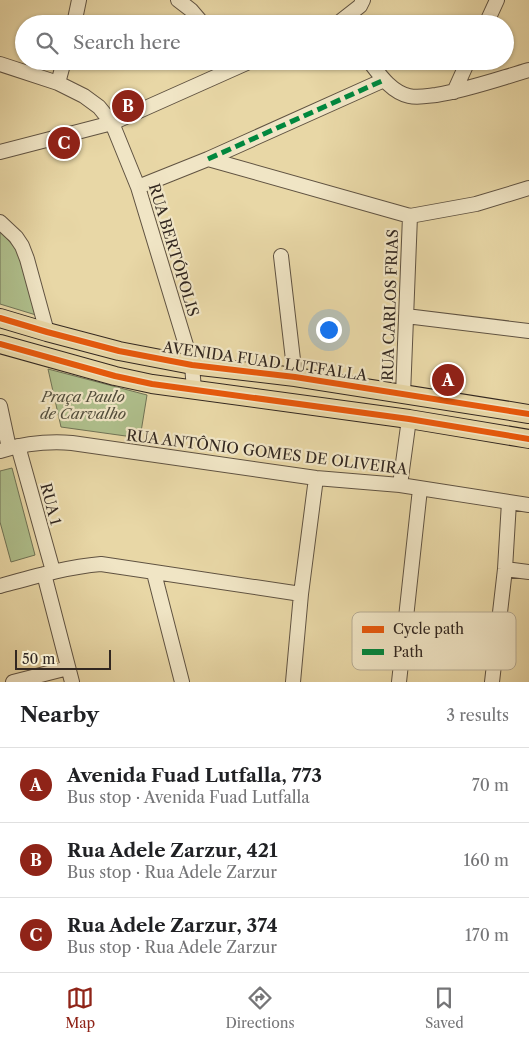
<!DOCTYPE html>
<meta charset="utf-8">
<style>
body{margin:0;font-family:"Libre Caslon Text",serif;background:#f6f6f6;color:#202124}
.scale{position:absolute;left:15px;bottom:12px;width:96px;box-sizing:border-box;padding-left:5px;border:2px solid #322720;border-top:0;font-size:14px;line-height:18px;white-space:nowrap;color:#322720;-webkit-text-stroke:4px #f0e5c5;paint-order:stroke}
.you{position:absolute;left:328px;top:329px;width:18px;height:18px;margin:-12px;border:4px solid #fff;border-radius:50%;background:#1a73e8;box-shadow:0 0 0 8px #1a73e833}
.badge{display:grid;place-items:center;width:32px;height:32px;border-radius:50%;background:#8f2418;color:#fff;font-size:16px;font-weight:700}
.pin{position:absolute;translate:-50% -50%;border:2px solid #fff;box-shadow:0 1px 5px #0006}
.list{margin:0;padding:0;list-style:none}
h2{display:flex;justify-content:space-between;align-items:center;height:65px;margin:0;padding:0 20px;font-size:21px}
h2 small{font-size:16px;font-weight:400;color:#757577}
.list li{display:grid;grid-template-columns:32px 1fr auto;gap:15px;align-items:center;box-sizing:border-box;height:75px;padding:0 20px;border-top:1px solid #e0e0e0}
.list b{display:block;font-size:19px;white-space:nowrap}
.list p{margin:0;font-size:16px;white-space:nowrap;color:#757577}
.list em{font-size:16px;font-style:normal;color:#757577}
.icon{flex:none;width:28px;height:28px;fill:none;stroke:currentColor;stroke-width:2;stroke-linecap:round;stroke-linejoin:round}
.map{position:relative;flex:none;width:529px;height:682px;overflow:hidden}
.search{position:absolute;background:#fff;box-shadow:0 1px 4px #0004;left:15px;right:15px;top:15px;height:55px;display:flex;align-items:center;gap:12px;box-sizing:border-box;padding:0 18px;border-radius:28px;color:#757577;font-size:19px}
.sheet{height:290px;background:#fff}
nav{display:flex;justify-content:space-around;align-items:center;box-sizing:border-box;height:70px;border-top:1px solid #e0e0e0;background:#fff;font-size:14px;color:#757577}
nav a{display:grid;justify-items:center;gap:2px}
nav .on{color:#8f2418}
.map>svg:first-child{display:block}
</style>
<div class="map">
<svg width="529" height="682" viewBox="0 0 529 682">
<rect width="100%" height="100%" fill="#e8d7a6"/>
<filter id="stains"><feTurbulence type="fractalNoise" baseFrequency=".004" numOctaves="4"/><feColorMatrix values="0 0 0 0 .2 0 0 0 0 .09 0 0 0 0 .02 0 0 0 .5 -.17"/></filter>
<radialGradient id="worn" r=".72"><stop offset=".6" stop-color="#630" stop-opacity="0"/><stop offset="1" stop-color="#630" stop-opacity=".3"/></radialGradient>
<path fill="#afbf8c" stroke="#707356" d="M0,231l17,19 19,65 -36,-11z
M48,369l99,26 -7,43 -79,-11z
M12,468l23,87 -24,7 -11,-40v-51z"/>
<g fill="none" stroke-linecap="round" stroke-linejoin="round">
<g stroke="#605342" stroke-width="16">
<path id="minor" d="M178,0l13,10 12,14
M74,24l5,-24
M337,24l23,-18 3,-6
M486,24l11,-24
M369,61c10,13 22,31 40,35 9,2 18,0 27,-1 31,-5 62,-16 93,-25
M0,64l58,19 26,13 15,11 13,16 26,64 54,178 2,25
M58,83l6,-22
M454,92l14,-31
M0,152l112,-29 139,-62
M208,159l202,57 66,-12 53,-16
M138,187l70,-28 176,-79
M0,222l16,15 6,9 5,13 20,73
M281,256l14,121
M406,316l123,15
M403,395l7,-179
M0,406l9,42
M18,446l35,125
M0,451c23,-7 48,-10 72,-8l244,35 84,7 129,20
M400,485l9,-66
M505,569l24,3
M154,573l28,109
M44,574l28,108
M0,586c33,-9 66,-19 101,-22l200,30
M13,682l55,-14
M293,682l8,-88 15,-116
M399,682l21,-193
M492,682l13,-113 4,-67"/>
</g>
<g stroke="#322720" stroke-width="20">
<path id="major" d="M0,318l47,14 72,19 73,14 103,12 234,37
M0,344l115,32 37,8 257,35 120,20"/>
</g>
<use href="#minor" stroke="#f0e5c5" stroke-width="14"/>
<use href="#major" stroke="#e8d7a6" stroke-width="18"/>
<path stroke="#00873e" stroke-width="5" stroke-dasharray="10 5" stroke-linecap="butt" d="M208,159l176,-79"/>
<g stroke="#f0e5c5" stroke-width="9">
<path id="cycleway" d="M0,318l47,14 72,19 73,14 103,12 234,37
M0,344l115,32 37,8 257,35 120,20"/>
</g>
<use href="#cycleway" stroke="#e8590c" stroke-width="6"/>
</g>
<g text-anchor="middle" dominant-baseline="central" stroke-width="4.5" stroke-linejoin="round" paint-order="stroke">
<g font-size="15" fill="#322720" stroke="#f0e5c5">
<text transform="translate(174 250) rotate(73)">RUA BERTÓPOLIS</text>
<text transform="translate(390 305) rotate(-88)">RUA CARLOS FRIAS</text>
<text transform="translate(265 361) rotate(8)">AVENIDA FUAD LUTFALLA</text>
<text transform="translate(267 452) rotate(7)">RUA ANTÔNIO GOMES DE OLIVEIRA</text>
<text transform="translate(51 504) rotate(75)">RUA 1</text>
</g>
<g font-size="15" font-style="italic" fill="#514d3b" stroke="#f0e5c5">
<text x="83" y="396">Praça Paulo<tspan x="83" dy="17">de Carvalho</tspan></text>
</g>
</g>
<rect x="352" y="612" width="164" height="58" rx="8" fill="#f0e5c5" stroke="#b7ac94" stroke-width="1"/>
<rect x="362" y="626" width="22" height="7" fill="#e8590c"/>
<rect x="362" y="649" width="22" height="6" fill="#00873e"/>
<g font-size="14" fill="#322720">
<text x="393" y="634">Cycle path</text>
<text x="393" y="657">Path</text>
</g>
<rect width="100%" height="100%" filter="url(#stains)"/>
<rect width="100%" height="100%" fill="url(#worn)"/>
</svg>
<div class="scale">50 m</div>
<div class="you"></div>
<div class="pin badge" style="left:448px;top:380px">A</div>
<div class="pin badge" style="left:128px;top:106px">B</div>
<div class="pin badge" style="left:64px;top:143px">C</div>
<div class="search"><svg class="icon" aria-label="search" viewBox="0 0 24 24"><circle cx="10" cy="10" r="6"/><path d="M15 15l6 6"/></svg>Search here</div>
</div>
<section class="sheet">
<h2>Nearby<small>3 results</small></h2>
<ul class="list">
<li><span class="badge">A</span><div><b>Avenida Fuad Lutfalla, 773</b><p>Bus stop · Avenida Fuad Lutfalla</p></div><em>70 m</em></li>
<li><span class="badge">B</span><div><b>Rua Adele Zarzur, 421</b><p>Bus stop · Rua Adele Zarzur</p></div><em>160 m</em></li>
<li><span class="badge">C</span><div><b>Rua Adele Zarzur, 374</b><p>Bus stop · Rua Adele Zarzur</p></div><em>170 m</em></li>
</ul>
</section>
<nav>
<a class="on"><svg class="icon" aria-label="map" viewBox="0 0 24 24"><path d="M3 6l6-2 6 2 6-2v14l-6 2-6-2-6 2zM9 4v14M15 6v14"/></svg>Map</a>
<a><svg class="icon" aria-label="directions" viewBox="0 0 24 24"><path d="M12 3l9 9-9 9-9-9zM9 14v-3h6M13 9l2 2-2 2"/></svg>Directions</a>
<a><svg class="icon" aria-label="saved" viewBox="0 0 24 24"><path d="M7 4h10v16l-5-4-5 4z"/></svg>Saved</a>
</nav>
